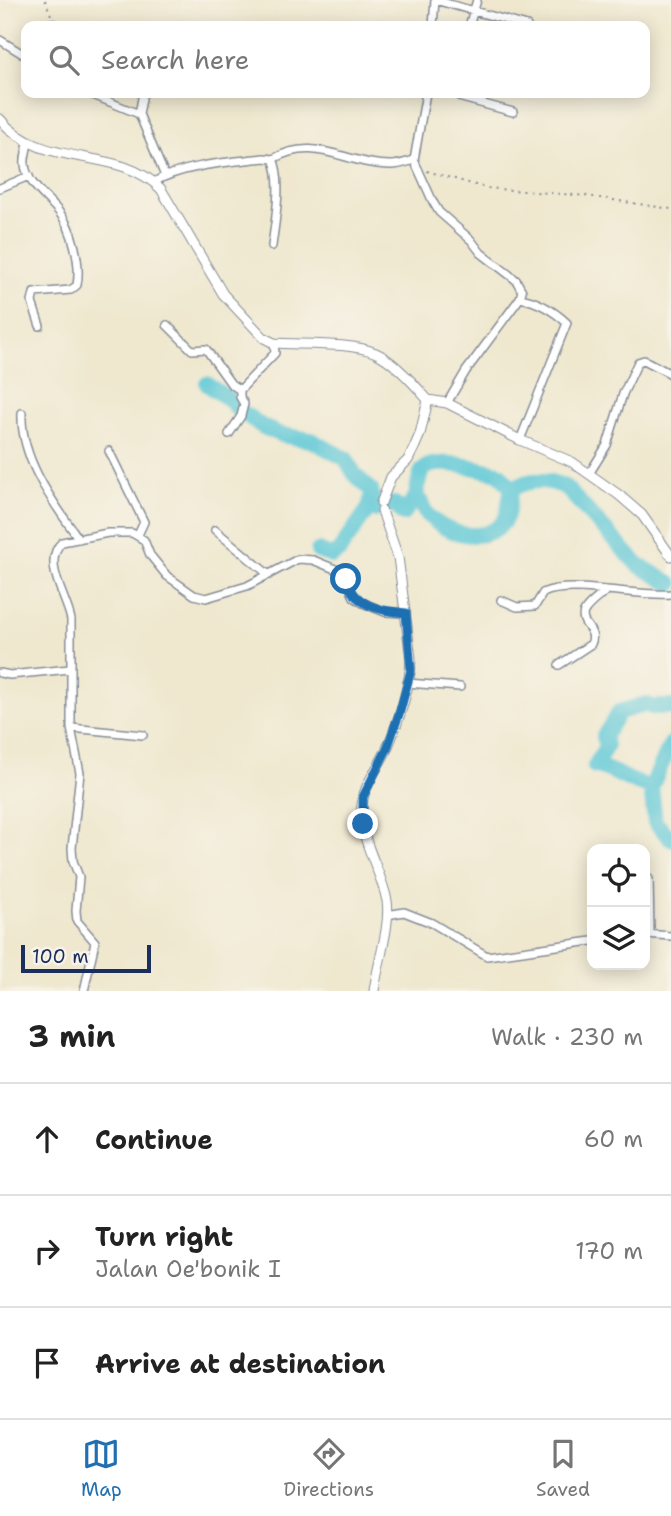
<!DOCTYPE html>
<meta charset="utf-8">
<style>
body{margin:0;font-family:"Shantell Sans",sans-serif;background:#f6f6f6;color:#222}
.controls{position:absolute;right:21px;bottom:21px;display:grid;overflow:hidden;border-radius:14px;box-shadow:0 4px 18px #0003}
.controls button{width:63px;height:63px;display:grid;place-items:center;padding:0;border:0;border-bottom:2px solid #e0e0e0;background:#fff;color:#222;font:35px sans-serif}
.scale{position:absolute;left:21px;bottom:18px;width:130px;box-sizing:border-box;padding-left:7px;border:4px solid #1b2f5e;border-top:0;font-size:19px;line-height:24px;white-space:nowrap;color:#1b2f5e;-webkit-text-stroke:5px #f7f3e8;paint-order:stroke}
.stop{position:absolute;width:21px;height:21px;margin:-16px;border:5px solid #1f6fb2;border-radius:50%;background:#fff}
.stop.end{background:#1f6fb2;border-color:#fff;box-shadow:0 2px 7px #0008}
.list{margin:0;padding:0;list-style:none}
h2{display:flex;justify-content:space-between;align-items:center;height:91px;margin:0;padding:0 28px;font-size:30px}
h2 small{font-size:23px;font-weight:400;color:#767676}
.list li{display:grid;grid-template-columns:46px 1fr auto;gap:21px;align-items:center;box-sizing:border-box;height:112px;padding:0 28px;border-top:2px solid #e0e0e0}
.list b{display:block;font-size:26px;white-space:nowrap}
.list p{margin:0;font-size:23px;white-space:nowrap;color:#767676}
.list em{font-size:23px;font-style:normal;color:#767676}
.icon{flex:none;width:38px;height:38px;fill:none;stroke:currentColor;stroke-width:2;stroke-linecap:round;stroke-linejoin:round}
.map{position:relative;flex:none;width:671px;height:991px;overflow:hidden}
.search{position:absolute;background:#fff;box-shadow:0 4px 18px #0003;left:21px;right:21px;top:21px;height:77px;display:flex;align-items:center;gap:18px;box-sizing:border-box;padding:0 24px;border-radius:14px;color:#767676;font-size:26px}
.sheet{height:427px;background:#fff}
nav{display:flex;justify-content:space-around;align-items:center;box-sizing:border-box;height:98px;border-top:2px solid #e0e0e0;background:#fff;font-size:19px;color:#767676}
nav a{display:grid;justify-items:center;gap:4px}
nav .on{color:#1f6fb2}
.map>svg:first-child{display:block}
</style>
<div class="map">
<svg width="671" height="991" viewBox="0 0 671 991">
<rect width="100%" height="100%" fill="#f7f3e8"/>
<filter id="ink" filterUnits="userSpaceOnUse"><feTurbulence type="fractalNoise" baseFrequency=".0143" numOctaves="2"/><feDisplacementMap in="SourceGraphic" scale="14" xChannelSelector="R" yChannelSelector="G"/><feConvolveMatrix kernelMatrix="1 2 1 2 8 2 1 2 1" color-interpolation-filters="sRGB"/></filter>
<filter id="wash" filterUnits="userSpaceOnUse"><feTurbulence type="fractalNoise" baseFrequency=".00686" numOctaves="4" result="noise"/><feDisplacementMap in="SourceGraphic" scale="28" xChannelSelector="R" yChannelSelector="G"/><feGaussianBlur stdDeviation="1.57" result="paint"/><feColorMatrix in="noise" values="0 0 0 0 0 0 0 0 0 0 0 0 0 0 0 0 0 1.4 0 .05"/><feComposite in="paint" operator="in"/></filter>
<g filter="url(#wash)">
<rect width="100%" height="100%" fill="#efe8cf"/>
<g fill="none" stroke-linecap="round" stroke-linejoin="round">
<path stroke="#5cc7d6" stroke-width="16" d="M207,384l24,17 5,7 27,19 19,8 29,5 35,19 9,16 16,15 1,5 -3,13 6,2 4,-4 16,-2 8,10 12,-16 6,4c8,29 63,47 83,19 7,-10 4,-22 8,-32l-13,-16c-16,-3 -65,-18 -77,-2 -5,9 -3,18 -7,27
M512,489c17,-11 35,-10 53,-2l72,77 34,20
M318,551l14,5 7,-5 30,-43
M671,744l-20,43 4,35 16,17
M651,787c-21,-3 -35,-17 -56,-21l11,-20 -2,-10 15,-24 27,-8 5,3h20"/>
</g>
</g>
<g filter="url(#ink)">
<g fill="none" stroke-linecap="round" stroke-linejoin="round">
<g stroke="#858c96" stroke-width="10">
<path id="minor" d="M435,0l92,26
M49,26l3,-3
M433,26l2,-26
M469,26l8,-26
M0,40l26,16
M88,93l51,21 26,62
M426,93l-12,67 19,42 6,10 32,28 10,13 35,27 6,11 -2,7 -54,73 -19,32
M457,93l5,5 51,14
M139,114l4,-21
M28,143c-1,7 -4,15 -3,21 1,19 24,35 34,48 14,17 22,52 18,73l-6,5 -37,3 -2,9 8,24
M273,159c43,-25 75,7 119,6 7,0 15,-3 22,-5
M154,182c29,-17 76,-20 110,-24l9,1c10,21 2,63 -1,87
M0,188l29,-12
M520,298c17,3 34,13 47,25l-47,117
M167,325l25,25 14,-1 25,35 9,6
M22,413c-2,46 32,91 57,126
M229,434l12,-18 3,-12 -4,-7v-7l35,-37 -1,-10
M109,451l35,71 -6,13
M589,474l18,-29 16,-51 15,-32 6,-2 27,14
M215,530l54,45
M501,600l16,7 18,-1 8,-13c26,-13 94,4 128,1
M559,665l32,-21c7,-15 -12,-19 -7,-32 4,-8 15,-15 22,-21
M0,673l10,2 60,-6
M407,683l53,4
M71,728l72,7
M649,879l1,54
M387,915l17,-3 28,11 55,33 105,-15
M645,934l26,2
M84,991l11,-49 -18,-21 -1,-10 3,-34 -6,-16 -1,-13 8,-75 -9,-45v-108c-4,-23 -30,-58 -9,-78l46,-9h24l12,7 6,15 17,21 27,19 12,3 41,-12 51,-27 15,1 27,11 6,8 8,18 9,6 22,9 21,1"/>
</g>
<g stroke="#858c96" stroke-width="11">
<path id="tertiary" d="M0,119c43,52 116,25 161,70l62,105 41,44 10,5c27,2 78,-1 102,10 18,8 40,33 52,47l-8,34 -6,14 -6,12 -17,17 -10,26
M428,400l19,3 73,37 52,22 47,33 23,20 29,41
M374,991c3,-25 17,-66 13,-90 -6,-33 -29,-61 -25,-97 2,-19 16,-36 24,-53 12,-28 24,-62 25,-92l-13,-102 -16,-46"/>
</g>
<path stroke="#858c96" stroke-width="2" stroke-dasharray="2 5" stroke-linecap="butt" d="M45,0l6,15
M427,171l59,17 101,8 84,13"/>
<use href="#minor" stroke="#fff" stroke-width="7"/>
<use href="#tertiary" stroke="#fff" stroke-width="9"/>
</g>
</g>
<g fill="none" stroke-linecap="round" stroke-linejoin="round" filter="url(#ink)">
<path stroke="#1f6fb2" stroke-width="9" d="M346,579c9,27 33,32 60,34l5,57 -11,41 -13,38 -24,48v27"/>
</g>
</svg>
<div class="controls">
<button><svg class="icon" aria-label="locate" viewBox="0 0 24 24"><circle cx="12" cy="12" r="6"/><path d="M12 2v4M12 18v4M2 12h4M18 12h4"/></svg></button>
<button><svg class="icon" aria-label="layers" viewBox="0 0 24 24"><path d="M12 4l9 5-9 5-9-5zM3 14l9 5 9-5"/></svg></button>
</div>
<div class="scale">100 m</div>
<div class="stop" style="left:346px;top:579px"></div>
<div class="stop end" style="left:363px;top:824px"></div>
<div class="search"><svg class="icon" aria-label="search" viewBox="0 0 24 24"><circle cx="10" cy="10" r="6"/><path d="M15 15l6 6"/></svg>Search here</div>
</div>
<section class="sheet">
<h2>3 min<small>Walk · 230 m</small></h2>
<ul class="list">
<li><svg class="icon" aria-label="ahead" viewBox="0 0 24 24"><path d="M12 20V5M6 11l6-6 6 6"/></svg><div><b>Continue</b></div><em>60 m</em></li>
<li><svg class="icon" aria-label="right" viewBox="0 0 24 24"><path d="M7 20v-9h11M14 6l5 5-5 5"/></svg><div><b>Turn right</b><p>Jalan Oe'bonik I</p></div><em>170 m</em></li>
<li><svg class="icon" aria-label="arrive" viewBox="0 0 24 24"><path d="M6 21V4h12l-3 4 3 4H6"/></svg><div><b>Arrive at destination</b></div></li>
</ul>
</section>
<nav>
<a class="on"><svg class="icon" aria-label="map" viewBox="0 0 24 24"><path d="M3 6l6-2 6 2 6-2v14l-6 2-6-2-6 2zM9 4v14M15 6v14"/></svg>Map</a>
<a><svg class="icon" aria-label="directions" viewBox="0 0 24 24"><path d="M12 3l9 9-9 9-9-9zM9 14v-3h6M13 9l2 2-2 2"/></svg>Directions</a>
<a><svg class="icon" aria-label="saved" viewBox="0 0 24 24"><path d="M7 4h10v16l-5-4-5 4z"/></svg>Saved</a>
</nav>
